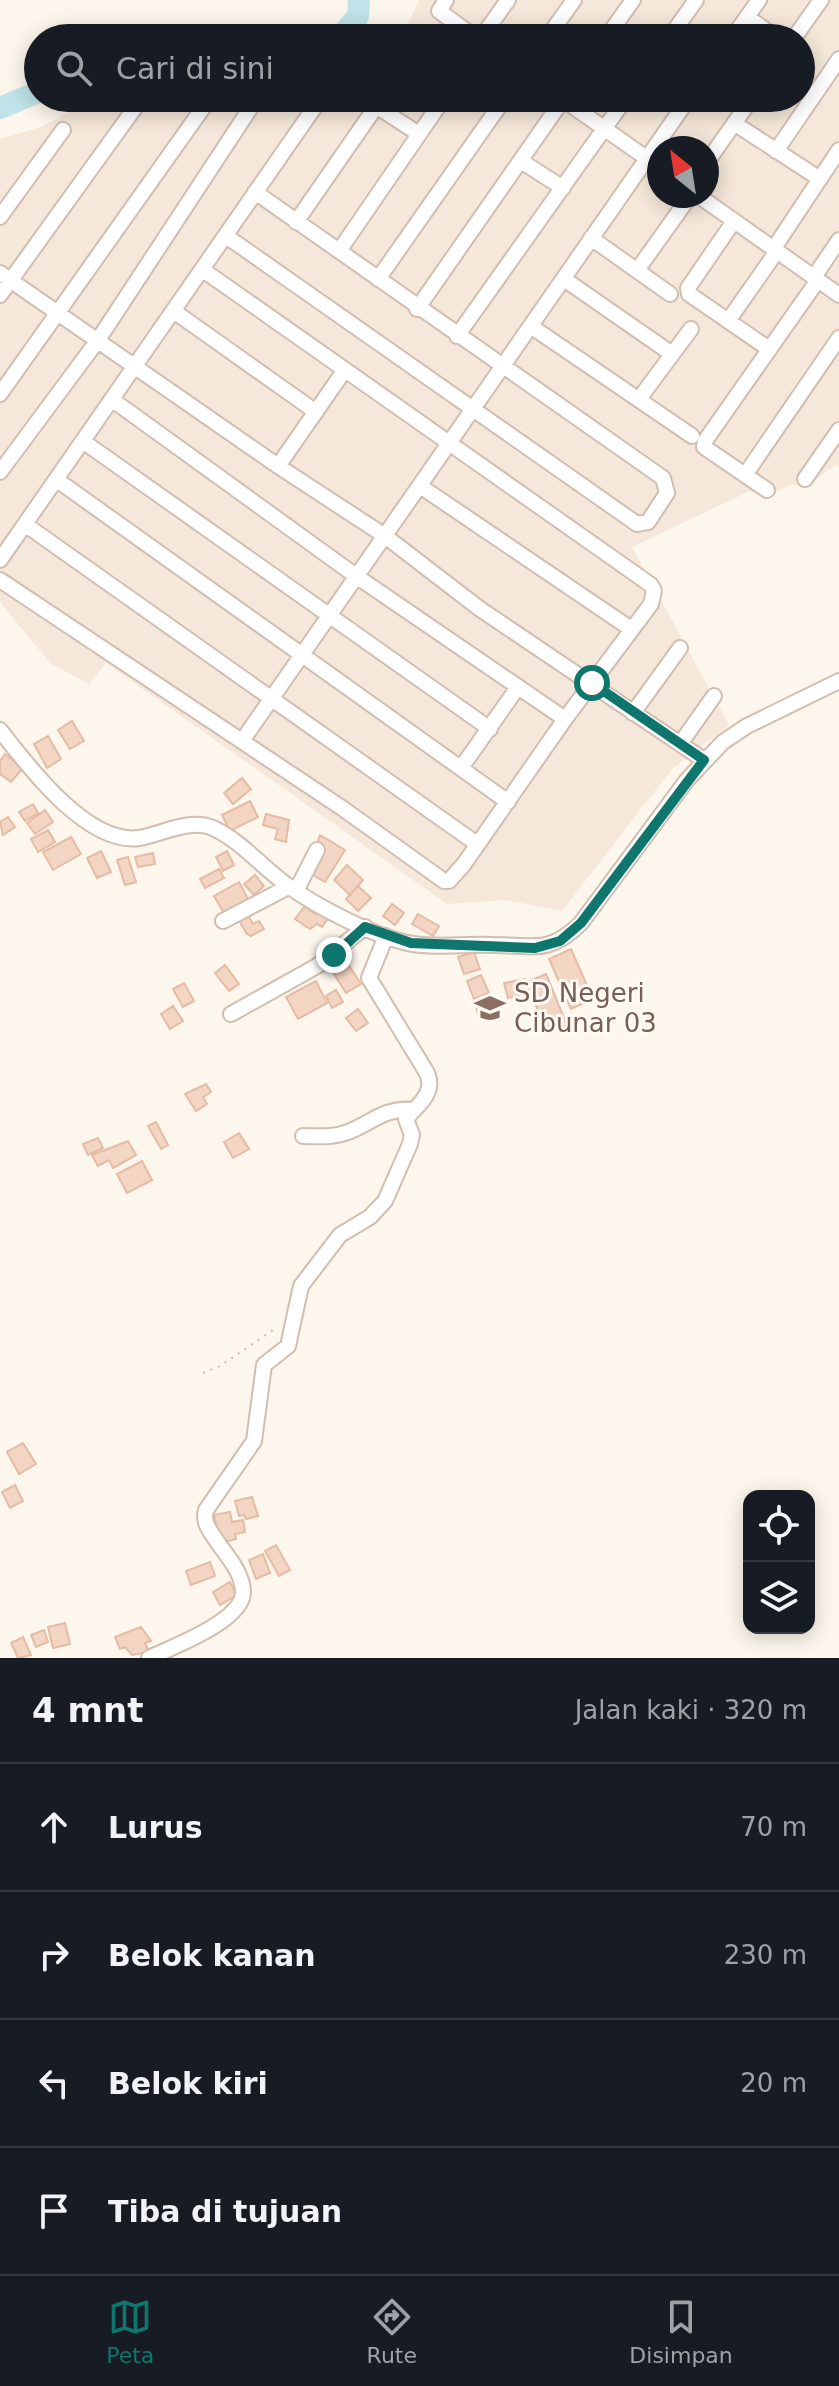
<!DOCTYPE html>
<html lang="id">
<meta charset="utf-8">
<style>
body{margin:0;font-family:"DejaVu Sans",sans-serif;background:#20242c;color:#f1f3f6}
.controls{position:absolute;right:24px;bottom:24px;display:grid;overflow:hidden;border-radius:16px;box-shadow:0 4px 20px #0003}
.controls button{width:72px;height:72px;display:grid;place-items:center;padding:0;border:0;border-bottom:2px solid #363941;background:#171b24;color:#f1f3f6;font:40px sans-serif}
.compass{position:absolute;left:647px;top:136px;width:72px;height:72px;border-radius:50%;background:#171b24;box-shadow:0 4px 20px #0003;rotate:330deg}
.stop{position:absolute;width:24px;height:24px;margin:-18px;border:6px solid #0f766e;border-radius:50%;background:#fff}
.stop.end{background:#0f766e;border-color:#fff;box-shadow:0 2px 8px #0008}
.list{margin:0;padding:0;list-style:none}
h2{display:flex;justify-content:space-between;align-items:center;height:104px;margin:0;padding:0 32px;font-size:34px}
h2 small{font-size:26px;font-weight:400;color:#9ea1a6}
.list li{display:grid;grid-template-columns:52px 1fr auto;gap:24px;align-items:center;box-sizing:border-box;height:128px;padding:0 32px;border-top:2px solid #363941}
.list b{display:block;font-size:30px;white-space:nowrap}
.list em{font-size:26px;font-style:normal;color:#9ea1a6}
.icon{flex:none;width:44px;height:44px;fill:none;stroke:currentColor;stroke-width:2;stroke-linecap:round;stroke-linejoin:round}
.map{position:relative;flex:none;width:839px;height:1658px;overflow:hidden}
.search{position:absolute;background:#171b24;box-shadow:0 4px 20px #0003;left:24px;right:24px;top:24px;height:88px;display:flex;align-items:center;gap:20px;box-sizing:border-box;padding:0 28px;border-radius:44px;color:#9ea1a6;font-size:30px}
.sheet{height:616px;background:#171b24}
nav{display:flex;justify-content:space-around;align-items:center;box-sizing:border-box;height:112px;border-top:2px solid #363941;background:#171b24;font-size:22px;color:#9ea1a6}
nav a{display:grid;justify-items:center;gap:4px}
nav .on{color:#0f766e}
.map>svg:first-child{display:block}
</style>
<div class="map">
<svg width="839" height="1658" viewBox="0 0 839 1658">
<rect width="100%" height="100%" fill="#fdf6ec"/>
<path fill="#f5e8da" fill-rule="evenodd" d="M419,0h420v467l-3,-2 -32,23 -10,-4 -30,13 -14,-6 -118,56 97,178 -57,44 -110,142 -56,-11 -59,4 -341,-241 -17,21 -39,-21 -50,-61v-463l41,-12 54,-29h706v-60h-399zM659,148h48v48h-48z"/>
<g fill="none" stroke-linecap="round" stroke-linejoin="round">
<path stroke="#bfe3e8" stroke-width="22" d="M228,38l25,-3 18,3
M339,38l19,-22 1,-16
M0,108l38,-16"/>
</g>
<path fill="#f3d5c3" stroke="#e6bba3" stroke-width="2" d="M72,721l12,20 -14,8 -12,-19z
M48,736l13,23 -14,9 -13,-24z
M5,754l18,14 -12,14 -11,-8v-13z
M242,778l9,11 -18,15 -9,-11z
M250,801l8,16 -28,14 -8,-16z
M33,804l5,9 -13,8 -6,-9z
M45,810l8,12 -18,12 -8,-11z
M266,814l23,6 -3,22 -11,-3 3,-10 -15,-4z
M8,817l7,10 -12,8 -3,-13z
M48,830l7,12 -17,10 -7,-13z
M320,835l25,15 -20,32 -17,-10z
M71,837l10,17 -28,16 -10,-18z
M101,851l10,21 -14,6 -10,-20z
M227,851l7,14 -11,6 -7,-14z
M153,853l2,11 -17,3 -3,-10z
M128,857l8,25 -11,3 -8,-25z
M347,865l16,15 -13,15 -16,-15z
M219,869l5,9 -19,10 -5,-9z
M255,875l9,11 -10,9 -10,-11z
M239,882l9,17 -24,14 -10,-17z
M358,886l13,12 -13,13 -12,-12z
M392,904l12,9 -9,12 -12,-9z
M305,906l10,8 5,-7 10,9 -8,11 -5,-3 -7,5 -15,-10z
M418,914l21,12 -6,10 -21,-12z
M248,915l5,9 6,-3 5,8 -13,7 -5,-3 -7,-13z
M571,949l22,50 -22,10 -22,-50z
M474,952l6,17 -16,5 -6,-17z
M346,961l15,23 -15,9 -14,-22z
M225,965l14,19 -10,7 -14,-18z
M546,974l21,51 -20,9 -20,-52z
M481,975l8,18 -15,6 -7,-18z
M525,979l3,14 -20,5 -4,-15z
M316,981l11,22 -29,16 -12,-22z
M184,983l10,18 -11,6 -10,-18z
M336,990l7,12 -11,6 -6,-12z
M492,999l4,13 -17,5 -4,-14z
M173,1006l10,15 -13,8 -9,-15z
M358,1009l10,14 -12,8 -10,-13z
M206,1084l5,8 -8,5 4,7 -11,7 -11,-17z
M156,1122l12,23 -7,4 -13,-23z
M239,1133l10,16 -16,9 -9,-16z
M98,1138l5,10 -15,7 -5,-11z
M128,1141l8,14 -23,13 -4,-8 -11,6 -6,-11z
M142,1161l10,19 -25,13 -10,-19z
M23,1443l13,21 -17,10 -12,-22z
M15,1485l8,16 -13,7 -8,-16z
M252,1497l6,19 -12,3 -2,-4 -5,1 -4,-15z
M230,1512l2,10 11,-2 2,12 -10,2 1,5 -16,4 -6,-28z
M276,1545l14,25 -11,6 -14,-25z
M263,1554l7,19 -14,6 -7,-19z
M210,1562l5,14 -24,9 -5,-14z
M230,1582l7,13 -17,10 -7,-13z
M65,1623l5,21 -17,4 -5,-21z
M141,1627l10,14 -6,2 4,9 -17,3 -7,-8 -5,2 -5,-12z
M44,1630l4,12 -12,5 -5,-12z
M23,1637l8,18 -13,3 -7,-15z"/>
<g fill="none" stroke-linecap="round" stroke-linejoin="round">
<g stroke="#d1beb0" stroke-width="18">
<path id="minor" d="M446,0l-7,11 37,27
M747,17l30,21
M481,38l27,-38
M547,38l27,-38
M606,38l27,-38
M669,38l27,-38
M732,38l27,-38
M794,38l27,-38
M561,98l98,69
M376,106l43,28
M734,123l86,56
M776,151l63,-92
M521,161l42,27
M707,162l45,-64
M699,196l140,99
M0,217l63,-87
M734,221l-46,67 1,6 80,55
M296,222l86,-124
M226,236l411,288 11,-2 19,-29 -4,-15 -408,-286
M591,238l79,56
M774,248l65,-98
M339,251l105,-153
M638,269l52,-73
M0,273l278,193 107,70 95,73 224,151
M814,277l25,-37
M378,279l127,-181
M564,279l108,75
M0,295l142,-197
M417,309l147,-211
M175,312l141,100
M728,321l49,-70
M532,327l160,109
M457,336l169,-238
M0,394l210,-296
M639,399l52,-70
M114,401l242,175 209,143
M84,442l406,287
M278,466l66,-95
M0,472l98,-132 159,-242
M745,475l94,-137
M805,479l34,-49
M57,480l451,322
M420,486l211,143
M767,490l-63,-43 1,-6 113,-161
M26,525l451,319
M0,560l314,-452 -1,-10
M0,580l342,228 102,73h5l15,-17 101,-145 86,-115 3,-13 -3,-6 -448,-315
M633,713l47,-65
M0,730c28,36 87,115 139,108 24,-4 52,-21 76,-9 27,13 48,39 72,56 30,22 90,53 126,59 27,4 53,0 79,1 41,0 57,10 89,-22l106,-143 36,-38 24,-16 92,-45
M242,741l447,-643
M680,744l34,-48
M461,768l57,-81
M296,891l21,-41
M223,921l65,-34
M231,1014l86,-48 48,-39
M303,1136c15,0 30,2 45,-4 25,-10 37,-25 66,-22
M149,1658c23,-11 94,-37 94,-66 0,-18 -15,-35 -25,-49 -7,-11 -16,-20 -12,-33l48,-69 10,-76 24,-19 13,-60 39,-51 30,-18 15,-16 25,-57 2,-9 -6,-16c11,-14 30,-25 21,-46l-58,-95 17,-42"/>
</g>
<path stroke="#d9b8a5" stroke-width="2" stroke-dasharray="2 6" stroke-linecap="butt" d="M203,1373l17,-7 56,-38"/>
<use href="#minor" stroke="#fff" stroke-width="14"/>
</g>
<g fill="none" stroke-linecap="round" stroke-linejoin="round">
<path stroke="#0f766e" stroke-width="10" d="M334,955l31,-28 46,16 124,5 25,-7 21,-18 123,-163 -112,-77"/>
</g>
<defs>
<g id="school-bare" transform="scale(2.4)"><path d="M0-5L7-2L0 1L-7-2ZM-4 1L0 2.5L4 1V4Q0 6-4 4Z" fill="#8d6e63" stroke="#fffaf3" stroke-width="2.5" paint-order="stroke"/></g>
</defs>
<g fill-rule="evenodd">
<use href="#school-bare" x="490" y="1008"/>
</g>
<g text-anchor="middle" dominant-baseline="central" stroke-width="6" stroke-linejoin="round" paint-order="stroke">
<g font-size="26" fill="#785e54" stroke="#fffaf3" text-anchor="start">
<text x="514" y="993">SD Negeri<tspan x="514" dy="30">Cibunar 03</tspan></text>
</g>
</g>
</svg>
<div class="controls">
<button><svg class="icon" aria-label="locate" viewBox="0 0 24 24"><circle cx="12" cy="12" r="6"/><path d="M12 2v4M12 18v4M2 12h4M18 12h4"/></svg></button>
<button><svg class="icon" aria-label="layers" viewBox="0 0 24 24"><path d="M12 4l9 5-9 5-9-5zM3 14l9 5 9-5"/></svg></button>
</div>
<svg class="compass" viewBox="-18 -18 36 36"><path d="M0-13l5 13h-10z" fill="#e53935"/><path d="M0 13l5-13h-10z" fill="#9ea1a6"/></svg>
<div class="stop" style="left:592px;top:683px"></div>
<div class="stop end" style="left:334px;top:955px"></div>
<div class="search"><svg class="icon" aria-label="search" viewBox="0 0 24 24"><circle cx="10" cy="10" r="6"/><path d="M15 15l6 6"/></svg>Cari di sini</div>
</div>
<section class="sheet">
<h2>4 mnt<small>Jalan kaki · 320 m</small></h2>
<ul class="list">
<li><svg class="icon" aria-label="ahead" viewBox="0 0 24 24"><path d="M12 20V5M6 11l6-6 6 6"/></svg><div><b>Lurus</b></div><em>70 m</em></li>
<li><svg class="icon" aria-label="right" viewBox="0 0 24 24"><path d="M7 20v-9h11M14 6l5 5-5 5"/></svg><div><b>Belok kanan</b></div><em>230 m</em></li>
<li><svg class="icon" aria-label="left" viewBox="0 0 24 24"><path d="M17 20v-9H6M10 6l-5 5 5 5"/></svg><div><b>Belok kiri</b></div><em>20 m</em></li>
<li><svg class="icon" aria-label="arrive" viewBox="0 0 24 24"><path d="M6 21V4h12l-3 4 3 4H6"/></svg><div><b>Tiba di tujuan</b></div></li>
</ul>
</section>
<nav>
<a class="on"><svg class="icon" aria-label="map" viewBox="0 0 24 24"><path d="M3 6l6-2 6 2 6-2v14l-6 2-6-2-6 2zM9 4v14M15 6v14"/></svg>Peta</a>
<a><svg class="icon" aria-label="directions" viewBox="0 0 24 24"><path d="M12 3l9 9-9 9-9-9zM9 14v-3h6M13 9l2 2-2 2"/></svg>Rute</a>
<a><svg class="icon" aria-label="saved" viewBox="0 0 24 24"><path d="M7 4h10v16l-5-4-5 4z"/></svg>Disimpan</a>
</nav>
